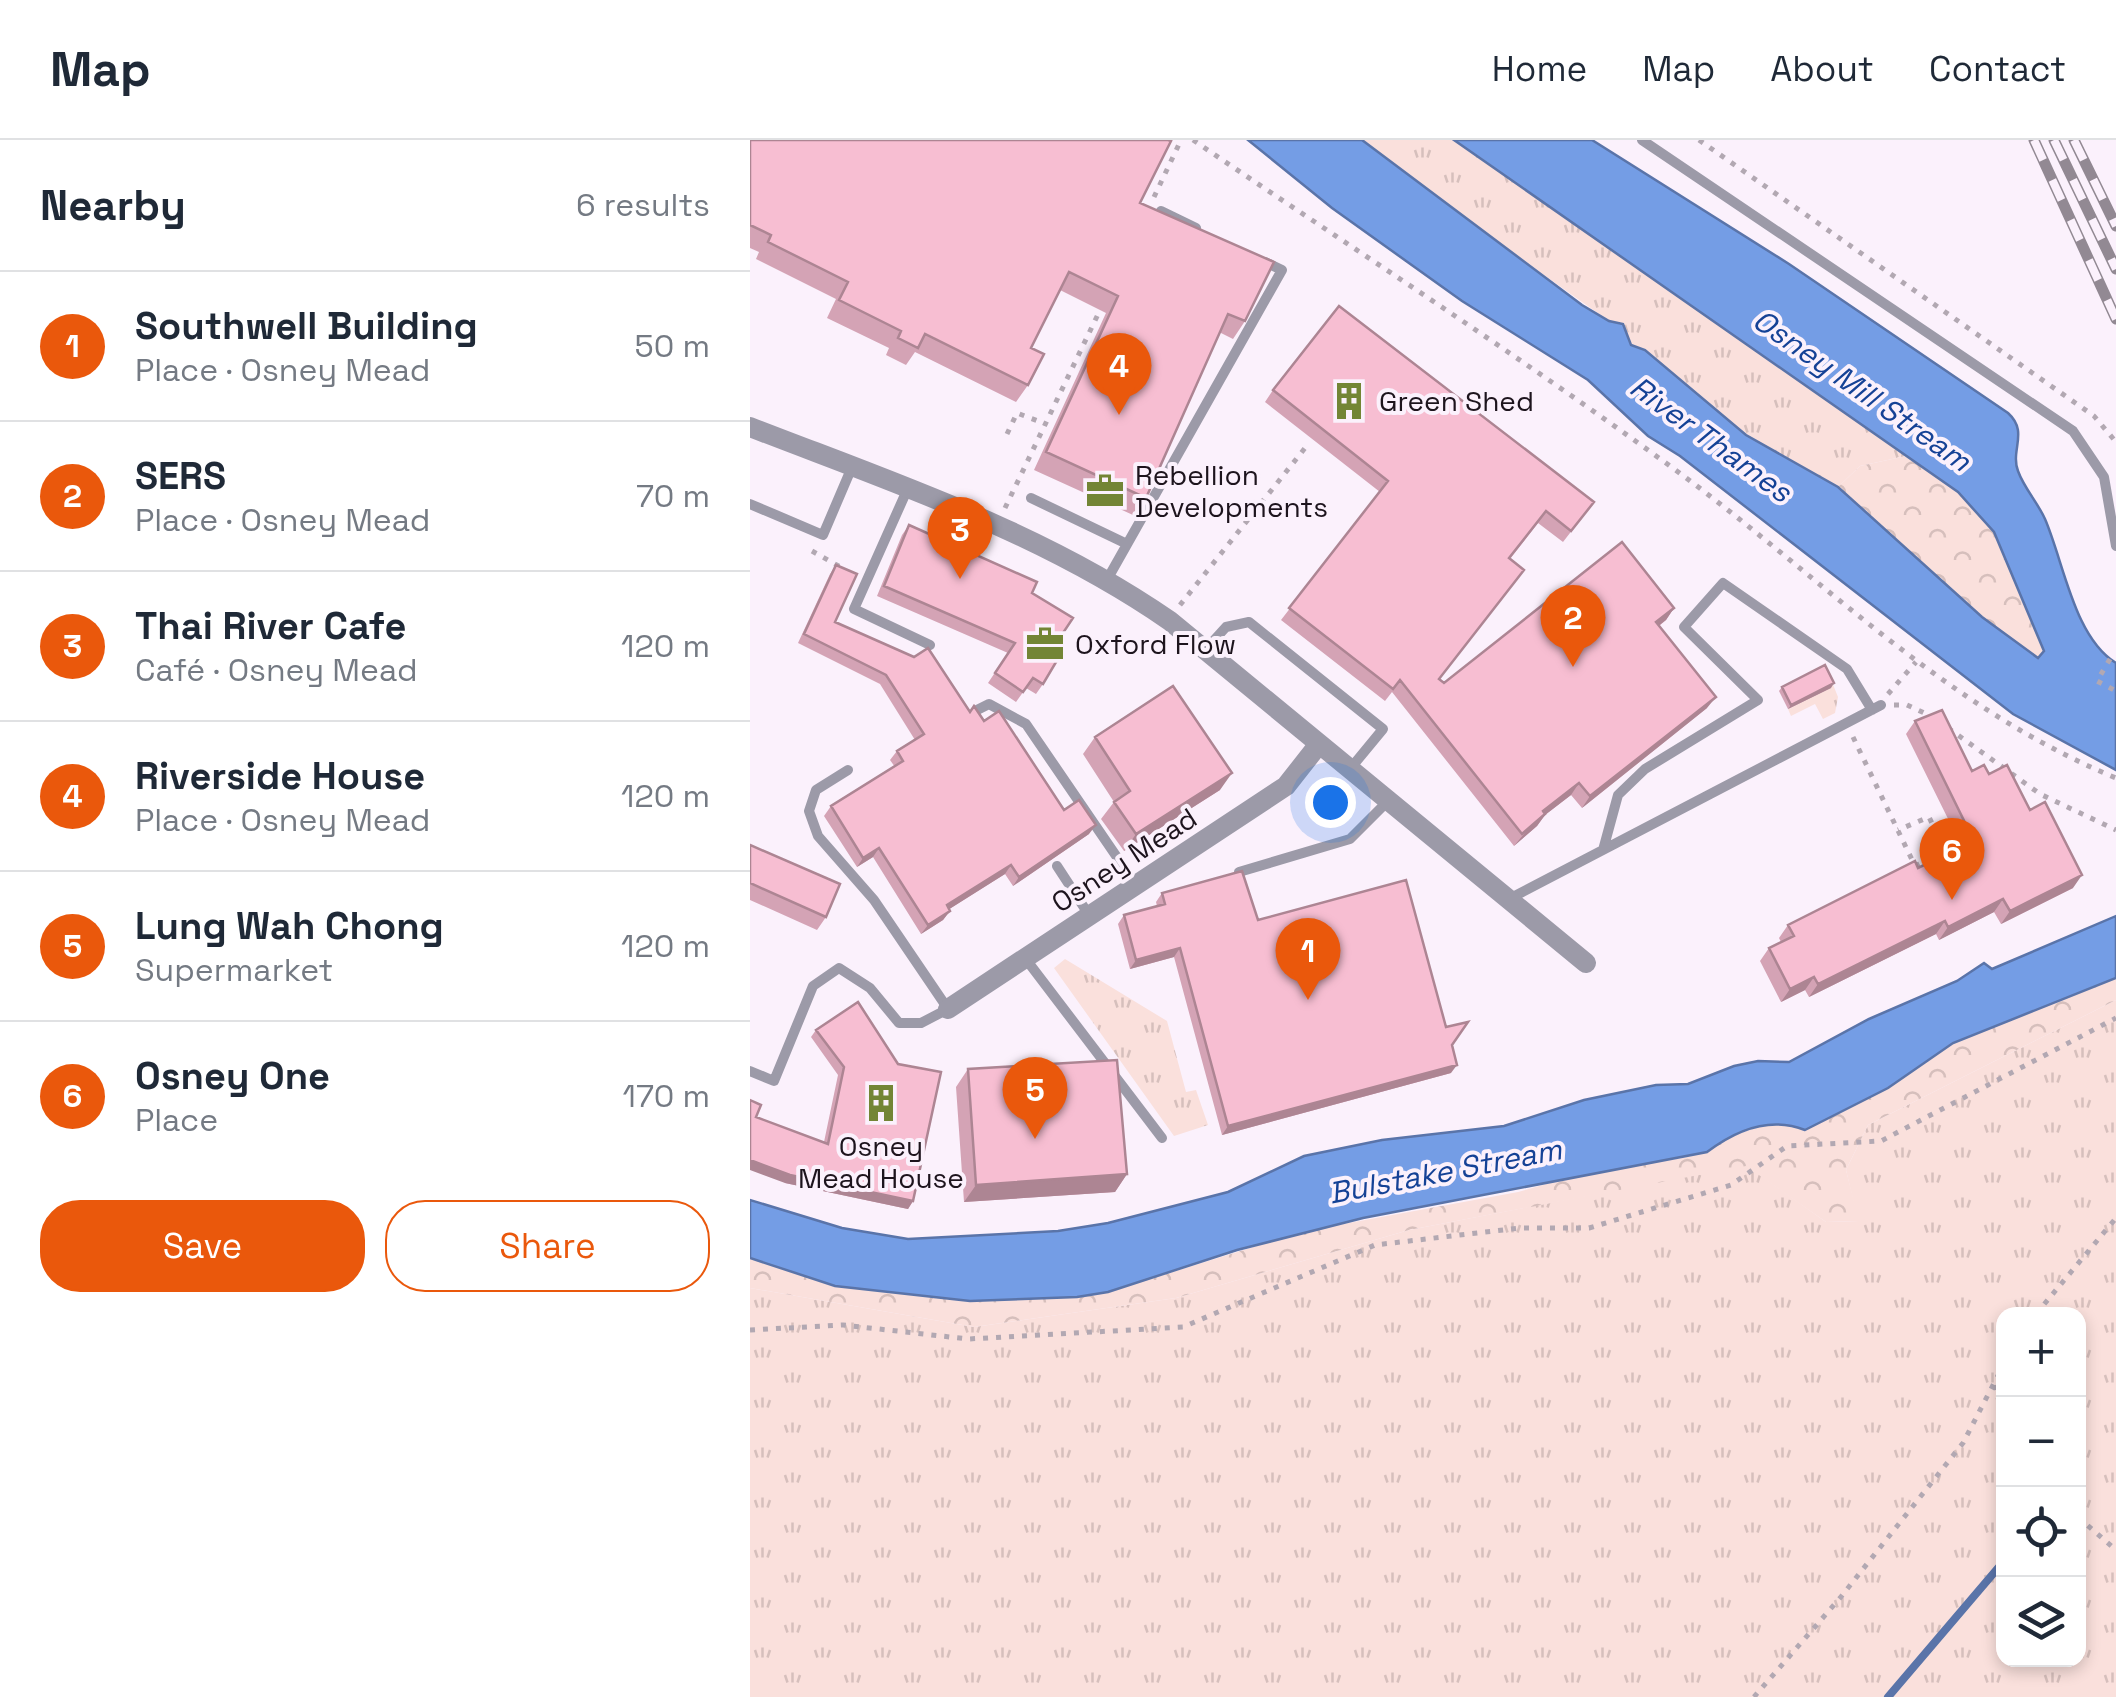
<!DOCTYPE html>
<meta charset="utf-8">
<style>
body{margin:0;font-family:"Space Grotesk",sans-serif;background:#f6f6f7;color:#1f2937}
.controls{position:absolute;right:30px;bottom:30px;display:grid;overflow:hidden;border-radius:20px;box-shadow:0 5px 15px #0003}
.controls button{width:90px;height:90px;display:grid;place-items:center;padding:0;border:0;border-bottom:2px solid #e0e1e3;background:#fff;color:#1f2937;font:50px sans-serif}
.you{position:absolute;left:580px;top:662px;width:35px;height:35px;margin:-25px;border:8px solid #fff;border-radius:50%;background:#1a73e8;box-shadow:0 0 0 15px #1a73e833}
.badge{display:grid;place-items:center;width:65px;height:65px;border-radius:50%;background:#ea580c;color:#fff;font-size:32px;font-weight:700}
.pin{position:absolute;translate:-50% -82px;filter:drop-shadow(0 2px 5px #0008)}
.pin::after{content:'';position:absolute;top:52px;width:35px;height:30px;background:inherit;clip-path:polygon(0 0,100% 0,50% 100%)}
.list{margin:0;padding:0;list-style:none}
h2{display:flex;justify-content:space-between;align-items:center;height:130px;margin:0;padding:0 40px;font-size:42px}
h2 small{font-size:32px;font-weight:400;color:#747a83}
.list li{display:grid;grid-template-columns:65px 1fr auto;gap:30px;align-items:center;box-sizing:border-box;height:150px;padding:0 40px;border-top:2px solid #e0e1e3}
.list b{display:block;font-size:38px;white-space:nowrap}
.list p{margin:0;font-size:32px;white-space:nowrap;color:#747a83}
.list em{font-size:32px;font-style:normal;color:#747a83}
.actions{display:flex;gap:20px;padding:30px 40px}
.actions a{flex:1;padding:22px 0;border:2px solid #ea580c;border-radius:40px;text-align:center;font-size:35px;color:#ea580c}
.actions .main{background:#ea580c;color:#fff}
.icon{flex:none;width:55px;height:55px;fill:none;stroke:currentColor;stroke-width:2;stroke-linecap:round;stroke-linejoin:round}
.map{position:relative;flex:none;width:1366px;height:1557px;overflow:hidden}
header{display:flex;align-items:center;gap:60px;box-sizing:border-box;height:140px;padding:0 50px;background:#fff;border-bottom:2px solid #e0e1e3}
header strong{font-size:48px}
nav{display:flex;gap:55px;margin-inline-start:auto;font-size:35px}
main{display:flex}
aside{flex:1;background:#fff}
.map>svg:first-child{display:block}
</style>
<header>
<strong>Map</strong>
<nav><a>Home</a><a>Map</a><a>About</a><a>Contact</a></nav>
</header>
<main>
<aside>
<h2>Nearby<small>6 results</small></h2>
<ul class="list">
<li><span class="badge">1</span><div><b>Southwell Building</b><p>Place · Osney Mead</p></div><em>50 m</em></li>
<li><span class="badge">2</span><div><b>SERS</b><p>Place · Osney Mead</p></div><em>70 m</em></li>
<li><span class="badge">3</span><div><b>Thai River Cafe</b><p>Café · Osney Mead</p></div><em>120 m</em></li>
<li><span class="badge">4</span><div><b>Riverside House</b><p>Place · Osney Mead</p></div><em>120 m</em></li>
<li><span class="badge">5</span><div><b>Lung Wah Chong</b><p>Supermarket</p></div><em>120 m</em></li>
<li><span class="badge">6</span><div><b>Osney One</b><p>Place</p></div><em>170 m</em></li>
</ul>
<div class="actions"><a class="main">Save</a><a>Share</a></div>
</aside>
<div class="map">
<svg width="1366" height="1557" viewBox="0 0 1366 1557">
<defs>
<pattern id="grass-tufts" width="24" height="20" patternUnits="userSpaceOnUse" patternTransform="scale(2.5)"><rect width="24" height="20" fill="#fae0dc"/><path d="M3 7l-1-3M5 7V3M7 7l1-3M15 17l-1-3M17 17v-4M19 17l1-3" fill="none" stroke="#d6bfbc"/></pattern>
<pattern id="forest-crowns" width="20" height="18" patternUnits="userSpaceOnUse" patternTransform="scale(2.5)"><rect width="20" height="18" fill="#fae0dc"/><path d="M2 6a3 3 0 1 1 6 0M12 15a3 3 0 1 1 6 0" fill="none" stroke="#d6bfbc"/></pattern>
</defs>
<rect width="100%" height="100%" fill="#fbf1fc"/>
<path fill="url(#grass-tufts)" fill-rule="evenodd" d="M612,0h92l452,316 -46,10 -22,21 -92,-52 -101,-84 -14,-6 -22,-24 -163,-115z
M1082,542l6,15 -3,16 -12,6 -8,-15 -24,12 -3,-7 42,-21z
M315,819l102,62 19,71 10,-2 12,35 -34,11 -120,-168z
M1366,860v697h-1366v-409l224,39 202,-29 233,-68 337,-65 80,57 32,-1 -12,-51 22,-45zM1254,1174h74v346h-74z"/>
<path fill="url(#forest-crowns)" d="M1156,316l52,36 36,40 50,120 -6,6 -56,-41 -144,-130 22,-21z
M1366,838v22l-248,125 -22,45 13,51 -33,1 -80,-56 -337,64 -233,68 -202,29 -224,-39v-30l85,28 135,15 138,-9 197,-61 213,-39 72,-20 93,-14 24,-6 18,-14 34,-11 85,-16 44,-23 65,-45z"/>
<path fill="#749de5" stroke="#5a74a9" stroke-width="2.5" d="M498,0h114l220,165 27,16 14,3 8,21 14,5 101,85 92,52 144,130 56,41 6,-7 -50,-119 -36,-40 -504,-352h138l197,124 219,149c21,19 2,37 10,58 6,17 20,32 27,48 19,44 29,118 71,144v107l-103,-56 -333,-258 -32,-20 -60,-56 -126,-79 -130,-93z
M1366,776v62l-163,65 -65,45 -83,42c-35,-14 -69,0 -98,22l-344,66 -126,32 -129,42 -31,5 -107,4 -135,-15 -85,-28v-58l92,28 66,11 150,-8 50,-8 120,-31 76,-36 78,-16 122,-14 80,-26 72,-15 32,-1 46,-18 24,-5 31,1 80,-43 88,-38 27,-18 8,6z"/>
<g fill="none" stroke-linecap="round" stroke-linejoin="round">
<path stroke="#5a74a9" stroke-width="8" d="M1138,1557l116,-136"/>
<path stroke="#b2a8b2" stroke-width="5" stroke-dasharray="5 8" stroke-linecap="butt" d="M443,0c159,108 322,213 477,326 147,107 275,242 446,312
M949,0l395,276 22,26
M404,57l27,-57
M257,294l10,-21 29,11
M255,368l97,-202
M62,411l30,17
M430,465l129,-162
M1360,519l-13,22 19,10
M1138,554l28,-32
M1144,565h13l28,13
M1198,588l92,66 76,36
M1103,597l62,129 30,-15 -16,-34 -31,13
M1286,1174l80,-96
M0,1190l93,-5 125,14 215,-12 192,-82 145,-17h69l142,-43 56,-39 94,-5 235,-123
M1245,1245l9,37
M1328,1377l38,33
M1004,1557l86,-99 123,-155 41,-79"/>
<path stroke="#9c9aa8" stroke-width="10" d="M892,0l431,291 31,46 12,69
M411,71l35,17
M158,348l-54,121 76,36
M281,358l96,46
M0,364l73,31 29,-68
M358,438l174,-308 -17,-8
M456,509l20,-22 23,-5 134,107 -33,40
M227,570l12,-6 37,20 110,161
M853,710l15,-55 27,-26 113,-69 -74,-73 39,-44 124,86 25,41
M307,726l32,49
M489,732l111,-33 38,-38
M761,758l370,-193
M275,818l137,180
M0,931l24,10 39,-95 26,-18 31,20 29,35h22l27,-14 -74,-109 -56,-64 -9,-25 7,-21 32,-20"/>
<path stroke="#9c9aa8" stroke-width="20" d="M0,287c144,56 292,105 420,194l416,342
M198,869l338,-223 33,-42"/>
<g stroke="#928993" stroke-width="11">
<path id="rail" d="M1284,0l82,179
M1304,0l62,129
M1324,0l42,86"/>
</g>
<use href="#rail" stroke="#fbf1fc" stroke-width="8" stroke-dasharray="22" stroke-linecap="butt"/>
</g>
<path fill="#d4a3b5" d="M0,0l390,63 105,118 -12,18 -14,-7 -73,166 -13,17 -99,-45 72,-157 -46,-23 -29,58 -3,37 -12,17 -101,-50 -9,13 -20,-10 3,-7 -62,-30 9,-19 -80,-40 3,-7 -9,-4z
M523,250l321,112 -31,40 -25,-19 -28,36 -70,120 4,4 230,-75 -8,12 -7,6 48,82 -125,100 -11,-13 -26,20 -8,11 -23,20 -122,-154 -7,9 -104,-81 99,-128 -115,-90z
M159,385l123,68 21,55 -10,36 -7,10 -10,-6 -10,14 -28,-19 20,-30 -131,-57 25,-61z
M86,425l-1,57 149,99 80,89 25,24 -76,52 -8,-12 -56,35 1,2 -7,9 -22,14 -48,-77 -16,10 -33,-51 7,-10 64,-39 -5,-7 7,-9 18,-11 -35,-56 -82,-41 32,-69z
M1032,547l49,1 -43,21 -9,-18z
M1165,581l57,50 17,3 41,36 43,78 -72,36 -7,-12 -55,28 -3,-6 -127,63 -4,-7 -24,12 -21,-41 9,-13 12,-6 -2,-4 9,-13 130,-57 44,-21 -56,-113z
M345,597l125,53 -96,61 -23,-32 13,-17 -31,-48z
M0,705l76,72 -9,13 -67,-30z
M412,753l96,27 194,125 -1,28 -229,62 -48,-178 -44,12 -12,-45 6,-9 33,-9 -1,-4z
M108,862l55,199 -5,8 -123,-26 -29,-66 68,25 14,-67 -27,-38 5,-7z
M218,929l159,105 -12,18 -151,10 -8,-115z"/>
<path fill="#ad8593" d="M924,468l-8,12 -18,14 8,-12z
M1084,543l-3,5 -43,21 3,-4z
M966,557l-9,11 -125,100 8,-12z
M482,633l-12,17 -96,61 12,-17z
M829,643l-8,12 -26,20 -8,11 -23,20 29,-35z
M346,685l-7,9 -76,52 6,-9z
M129,708l-6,9 -16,10 6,-9z
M261,725l-6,9 -65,41 7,-10z
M1332,735l-9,13 -72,36 9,-13z
M1253,759l-9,13 -55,28 9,-13z
M200,771l-7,9 -22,14 7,-9z
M1195,781l-9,13 -127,63 9,-13z
M430,808l-6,9 -44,12 6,-9z
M1064,837l-9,13 -24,12 9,-13z
M707,925l-6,8 -229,62 6,-9z
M0,1020l163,41 -5,8 -123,-26 -35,-13z
M377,1034l-12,18 -151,10 12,-17z"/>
<path fill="#f7bed2" stroke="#ad8593" stroke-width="2.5" d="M0,0h418l3,1 -31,62 134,59 -29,59 -17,-7 -82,184 -100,-46 72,-156 -49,-24 -38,76 13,6 -16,31 -103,-51 -7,14 -20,-10 3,-7 -62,-31 9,-18 -80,-40 3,-7 -21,-10z
M589,166l255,196 -23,29 -25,-20 -37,47 15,12 -85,109 5,4 178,-141 52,66 -18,14 60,75 -126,99 -11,-13 -36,28 2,3 -23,20 -122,-154 -7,9 -104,-81 99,-127 -115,-91z
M159,385l128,57 -5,11 41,25 -20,30 9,4 -19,32 -10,-6 -10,14 -28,-19 20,-30 -131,-57z
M86,425l21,9 -22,48 79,35 14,-9 42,64 4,-6 10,15 15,-10 65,99 15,-10 17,25 -77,52 -8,-12 -64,40 3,6 -22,14 -49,-77 -16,10 -32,-52 72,-45 -6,-10 27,-17 -38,-59 -82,-41z
M1075,525l9,18 -43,22 -9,-18z
M423,546l59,87 -96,61 -22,-32 16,-11 -35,-54z
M1192,570l30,61 12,-6 5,9 18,-9 23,45 15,-8 37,73 -72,36 -7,-12 -55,28 -3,-6 -127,63 -4,-7 -24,12 -21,-41 25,-12 -6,-11 127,-64 3,7 56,-27 -59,-120z
M0,705l90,39 -14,33 -76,-34z
M492,731l16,49 148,-40 40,147 22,-5 -16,23 5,20 -229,61 -48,-178 -44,12 -12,-45 41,-11 -3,-11z
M108,862l40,62 43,8 -28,129 -123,-26 -40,-15v-60l11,5 -5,12 72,27 16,-77 -28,-37z
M367,920l10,114 -151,11 -8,-116z"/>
<defs>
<g id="building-bare" transform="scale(3)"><path d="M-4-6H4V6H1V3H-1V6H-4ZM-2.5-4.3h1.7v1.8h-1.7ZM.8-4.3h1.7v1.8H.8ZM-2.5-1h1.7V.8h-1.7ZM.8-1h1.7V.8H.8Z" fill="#738535" stroke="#fbf1fc" stroke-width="2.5" paint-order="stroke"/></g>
<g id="office-bare" transform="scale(3)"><path d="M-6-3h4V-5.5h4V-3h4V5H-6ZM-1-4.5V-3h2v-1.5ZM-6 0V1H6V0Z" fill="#738535" stroke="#fbf1fc" stroke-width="2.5" paint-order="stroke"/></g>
</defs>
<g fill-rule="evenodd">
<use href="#building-bare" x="599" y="261"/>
<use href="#office-bare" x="355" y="351"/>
<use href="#office-bare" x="295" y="504"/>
<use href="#building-bare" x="131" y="963"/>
</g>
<g text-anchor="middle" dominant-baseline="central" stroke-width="8" stroke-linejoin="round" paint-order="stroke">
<g font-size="28" fill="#1d141d" stroke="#fbf1fc" text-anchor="start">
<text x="629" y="261">Green Shed</text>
<text x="385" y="335">Rebellion<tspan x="385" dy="32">Developments</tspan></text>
<text x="325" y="504">Oxford Flow</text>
<text x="131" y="1006" text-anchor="middle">Osney<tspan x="131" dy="32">Mead House</tspan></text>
</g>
<g font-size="28" fill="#1d141d" stroke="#fbf1fc">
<text transform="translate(374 720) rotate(-33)">Osney Mead</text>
</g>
<g font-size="30" font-style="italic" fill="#154296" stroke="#fbf1fc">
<text transform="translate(1112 250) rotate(35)">Osney Mill Stream</text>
<text transform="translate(961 299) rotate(36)">River Thames</text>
<text transform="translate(695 1031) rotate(-11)">Bulstake Stream</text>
</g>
</g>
</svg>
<div class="controls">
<button>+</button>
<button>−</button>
<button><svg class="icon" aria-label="locate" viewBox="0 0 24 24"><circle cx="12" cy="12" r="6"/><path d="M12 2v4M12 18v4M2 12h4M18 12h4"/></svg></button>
<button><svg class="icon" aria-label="layers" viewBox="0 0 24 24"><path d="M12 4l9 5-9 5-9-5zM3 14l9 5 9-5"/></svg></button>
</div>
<div class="you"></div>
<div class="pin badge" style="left:558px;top:860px">1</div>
<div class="pin badge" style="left:823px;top:527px">2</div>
<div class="pin badge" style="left:210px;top:439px">3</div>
<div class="pin badge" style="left:369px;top:275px">4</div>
<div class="pin badge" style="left:285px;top:999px">5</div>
<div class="pin badge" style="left:1202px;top:760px">6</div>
</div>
</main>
